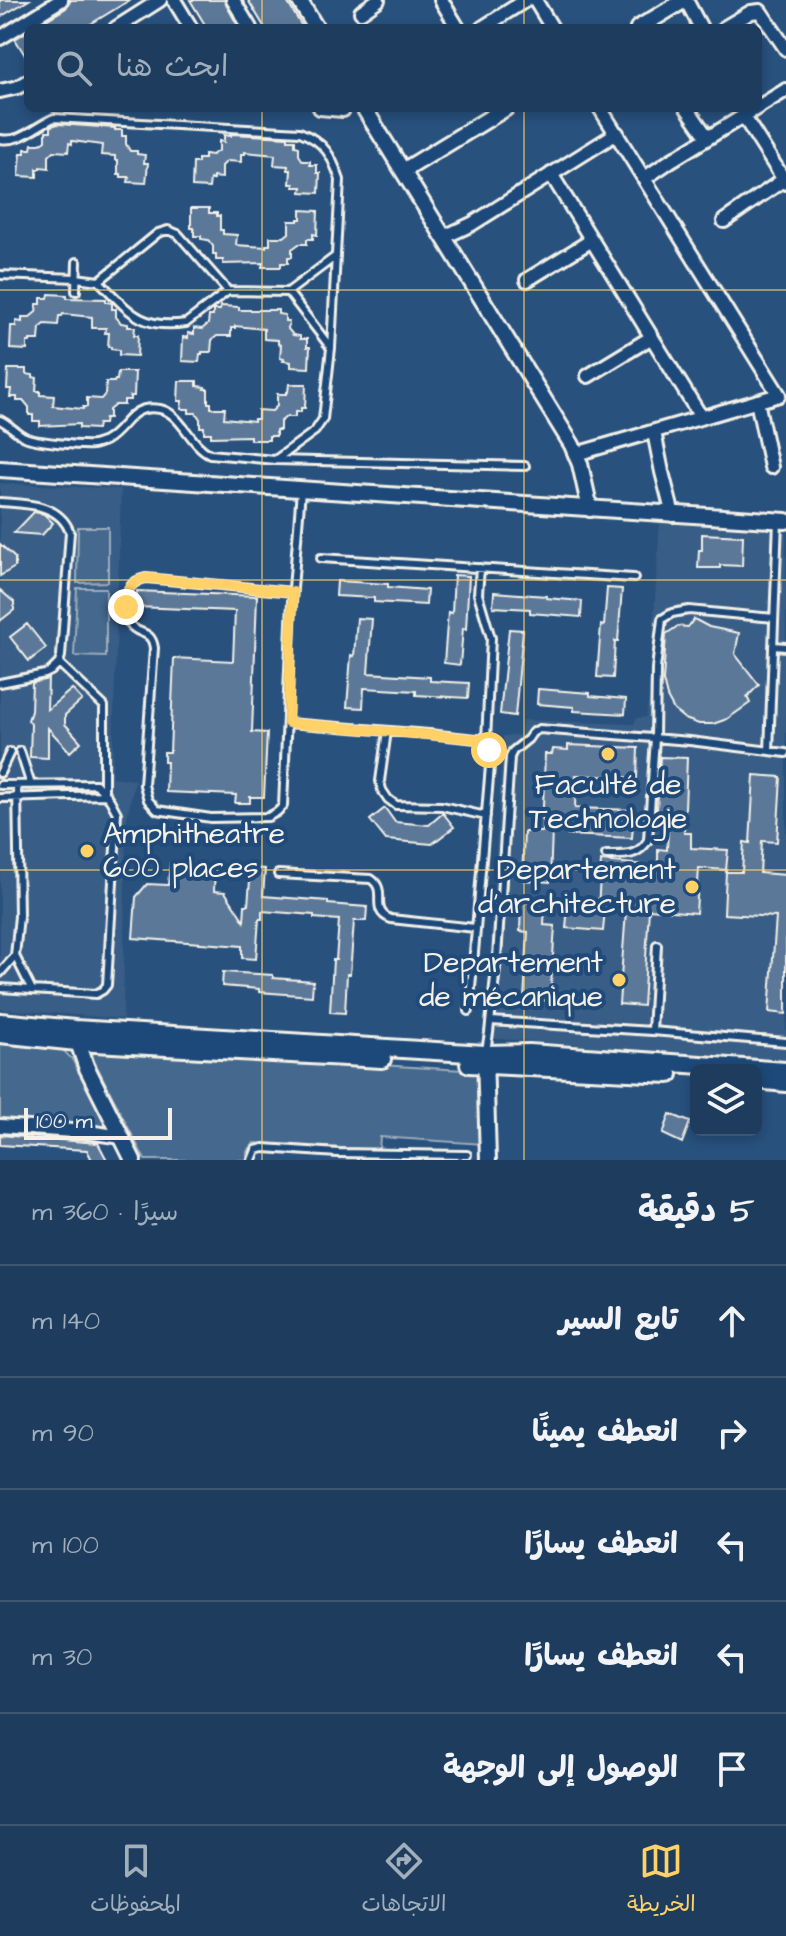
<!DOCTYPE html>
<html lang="ar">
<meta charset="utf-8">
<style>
body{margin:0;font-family:"Architects Daughter","Playpen Sans Arabic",sans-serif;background:#264464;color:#f1f3f6;direction:rtl}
.controls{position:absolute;right:24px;bottom:24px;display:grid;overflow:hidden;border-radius:12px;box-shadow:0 4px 12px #0003}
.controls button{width:72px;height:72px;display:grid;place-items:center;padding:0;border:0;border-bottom:2px solid #3c5673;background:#1e3d5e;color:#f1f3f6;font:40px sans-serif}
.scale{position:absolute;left:24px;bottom:20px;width:148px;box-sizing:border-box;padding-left:8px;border:4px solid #f4f1e8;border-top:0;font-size:22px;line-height:28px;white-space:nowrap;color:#f4f1e8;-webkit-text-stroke:6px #1f4a7a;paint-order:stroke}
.stop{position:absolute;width:24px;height:24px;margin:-18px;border:6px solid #ffd166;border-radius:50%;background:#fff}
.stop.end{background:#ffd166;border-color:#fff;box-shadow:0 2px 8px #0008}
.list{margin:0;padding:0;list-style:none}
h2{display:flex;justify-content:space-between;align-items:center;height:104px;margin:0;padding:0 32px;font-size:34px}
h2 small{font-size:26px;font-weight:400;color:#a1aebc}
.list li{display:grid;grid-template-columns:52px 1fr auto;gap:24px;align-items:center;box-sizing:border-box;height:112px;padding:0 32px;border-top:2px solid #3c5673}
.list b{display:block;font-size:30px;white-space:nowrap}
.list em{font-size:26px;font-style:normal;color:#a1aebc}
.icon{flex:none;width:44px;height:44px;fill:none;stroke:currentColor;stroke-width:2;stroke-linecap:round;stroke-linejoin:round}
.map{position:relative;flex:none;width:786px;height:1160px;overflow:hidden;direction:ltr}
.search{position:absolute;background:#1e3d5e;box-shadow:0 4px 12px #0003;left:24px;right:24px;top:24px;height:88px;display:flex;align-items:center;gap:20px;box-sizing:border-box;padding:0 28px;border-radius:12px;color:#a1aebc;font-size:30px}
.sheet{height:664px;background:#1e3d5e}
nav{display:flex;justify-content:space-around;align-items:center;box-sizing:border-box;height:112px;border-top:2px solid #3c5673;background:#1e3d5e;font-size:22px;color:#a1aebc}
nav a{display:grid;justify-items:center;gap:4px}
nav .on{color:#ffd166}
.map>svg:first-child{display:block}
</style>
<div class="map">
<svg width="786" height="1160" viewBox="0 0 786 1160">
<rect width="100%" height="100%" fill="#28517e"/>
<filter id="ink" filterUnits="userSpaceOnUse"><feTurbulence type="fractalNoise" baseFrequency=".0125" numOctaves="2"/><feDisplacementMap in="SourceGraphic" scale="16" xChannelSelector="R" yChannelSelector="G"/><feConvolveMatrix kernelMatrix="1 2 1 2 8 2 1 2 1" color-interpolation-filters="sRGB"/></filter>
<g filter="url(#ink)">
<path fill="#375d86" d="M0,483l121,6 -9,288 23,3 -9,43 -3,196 -123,-10z
M660,519l126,9v533l-301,-23 18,-302 17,-1 2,-15 112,4 2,-6 10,-1 3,-22z"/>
<path fill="#45688e" stroke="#9cacbb" stroke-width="2" d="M78,527h30v55l-31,1z
M77,588h29v69l-32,-1z
M0,1042l59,4 13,13 36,69 -108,-8z
M95,1048l384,23 4,73 -103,-7 -1,13 -125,-7 -7,9v8h-102l-52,-101 -1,-8z"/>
<path fill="#5b7899" stroke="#f4f1e8" stroke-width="2" d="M0,0h29l-29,17z
M71,0h59l-46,28h-51l33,-20z
M190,0h34l15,28h-32z
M248,0h38l17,28h-38z
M28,31v29l-13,-21z
M58,124l57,4v2h7v6h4v8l4,7h7v3l8,1 -1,8h4l-2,20 -18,-1 1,-5h-8v-3h-3v-14h-3v-4l-14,-1 1,-10 -30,-4v3l-3,-1 -1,9 -14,-1 -5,5v12l-9,-1v2h-3v8l-18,-1 2,-23h4v-4h6l1,-5h8l6,-4v-9h5v-5z
M231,134l57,3v3h7v6l4,1v8l4,6h7v4h7v8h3l-1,20 -18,-1 1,-5h-8v-3h-4l1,-14h-3v-4l-14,-1 1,-10 -30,-3v2h-4v8l-14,-1 -5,5v12l-9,-1v3l-3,-1 -1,9 -17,-1 1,-24h5v-4h6v-5l8,1 7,-5v-9l5,1v-7l7,1z
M191,208h18v5h8v3h3v14h3v4l14,1 -1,10 30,2v-2h4v-8h14l5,-4v-12h9v-2h3v-9l17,1 -1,24 -4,-1v5h-6v5h-8l-7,5v8h-4v6h-7v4h-19l1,-4 -40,1v-4h-7v-6h-3v-8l-5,-6 -7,-1v-3h-7v-8h-3z
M49,294l18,1v3l39,1v3l6,1v6h4v8l5,6 7,1v3h7l-1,8h4l-1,21 -18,-1v-5l-8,-1v-2h-3l1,-14h-4l1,-5h-14v-11l-29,-3 -1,2h-3l-1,9 -13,-1 -5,4 -1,12h-9v2h-3v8l-17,-1 1,-23h5v-5l6,1v-5h8l6,-5 1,-8h4v-6h7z
M221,306l18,1v3h39v4l7,1v6h4l-1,8 5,6 7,1v3h7v8h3l-1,21 -18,-1v-5l-8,-1 1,-2 -4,-1 1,-13 -3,-1v-4l-14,-1v-10l-29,-3v2h-4v8h-14l-5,4 -1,12h-9v2h-2l-1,8 -17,-1 1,-24 5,1v-5l6,1v-6l8,1 6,-5 1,-8h4v-6h7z
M8,369h18v5l7,1v2l4,1 -1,13h4v4l14,1 -1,10 30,3v-2h4v-9l14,1 4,-5 1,-12h8l1,-2h2l1,-8h17l-1,24h-4v4h-6v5h-9l-6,5v8h-4l-1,6h-6l-1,5 -18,-1v-4l-39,2v-5h-7v-6h-4v-8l-5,-6h-7v-4h-7l1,-8h-4z
M179,381h18v5l8,1 -1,2h4v14h3v5h14l-1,10 30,3v-2h4v-9l14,1 5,-5v-12h9v-2h2l1,-8h17l-1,24h-4v4h-6v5h-9l-6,5v8h-4v6h-7v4h-19v-4l-39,1v-4h-7v-6h-4v-8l-4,-6h-7v-4h-8l1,-8h-4z
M34,512l10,2 9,9 -11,12 -28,-2z
M702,534l41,2 -1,30 -22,-1v3h-22l1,-18h3z
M0,544l15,14v9l-15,9z
M454,575l15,1 -3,53 -3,-1 -3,37 -16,-2 4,-51 4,1z
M337,581l51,3v3l39,3 -1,15 -52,-3v-4l-38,-2z
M607,588l15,1 -4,52h-3l-2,37 -16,-1 4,-52 3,1z
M0,590l14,12v8l-14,11z
M137,591l120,5 -5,136 15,1 -3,64h-14v6h-15l1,-8 -70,-3 1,-30h-3v-10h6l4,-94 59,3 2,-50 -99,-4z
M494,592l52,4v2l36,3 -1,16 -51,-4v-4l-37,-2z
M357,618l15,1 -4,54 62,4v4l39,2 -1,15 -52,-3v-4l-52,-3 -1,20 -16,-1 4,-52 3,1z
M694,619l15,8 30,6 -4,21 24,31 -12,12 3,6 -23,16 -14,5h-14l-14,-5 -11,-9 -7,-13 -4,-16 3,-47 12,-8 10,1z
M27,624l19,24 -17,13 -19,-24z
M509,629l14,1 -8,86 -15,-2z
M48,679l-1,31 25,-21 10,11 -17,15v9l16,18 -11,10 -22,-24v30l-18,-1 1,-33 -3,-4 3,-9 1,-28z
M538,689l52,4v3l36,3 -1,15 -51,-3v-4l-37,-3z
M568,745l70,3 -1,30 -61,-3 -1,33 59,2 -2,28 -65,-3v-4l-15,-1 -2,52 -28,-2 2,-48h18l3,-78h7l1,-5 15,1z
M660,757l27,1 -3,75h7v15l37,2 -2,20 -27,-2 -3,45 -47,-4 -6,97 -24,-2 7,-93 -21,-2 -2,22 -37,-3 2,-22 30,2 3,-47 57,5v-17l9,1 1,-22 -12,-1z
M754,775l27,2 -4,65 -15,-1 -2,32 26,2v139l-17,-2 7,-95 -52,-3 2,-42h16l2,-30 6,1z
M385,808l10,14 34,3 14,-12 11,14 -22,17 -46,-4 -16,-20z
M170,863l45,3 -1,25 11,1 19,29 1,-16h3l3,-37 14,1 -2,27 65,5v3l39,3 -1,14h-12l-4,53h-3l-2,39 -15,-1 3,-52h3l3,-40 -25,-2v-3l-52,-4v8h-3l-3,40 -14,-1v-12l-109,-8 3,-41 11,-13 21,1z
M521,902l24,1 -1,22 11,1 -5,75 -26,-2 4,-67 -8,-1z
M223,972l50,3v3l40,3 -1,15 -53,-4v-3l-37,-3z
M670,1114l20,8 -8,21 -19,-9z
M0,1135l98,8 9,17h-15l-5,-10 -87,-5z"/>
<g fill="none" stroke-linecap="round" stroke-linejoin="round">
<g stroke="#f4f1e8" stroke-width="12">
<path id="service" d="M0,139c21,4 35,-13 54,-21l246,14c25,10 32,24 40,48l-9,168 -8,71 -8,12 -40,29
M0,275l76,3 23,3 59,-48 10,-3 10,4 50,57 60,1 43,56
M99,281c30,30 41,49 87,42l42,-32
M76,291l1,-29
M288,292l48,-36
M0,420c9,4 16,13 25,17 10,5 57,9 68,8 1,0 10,-3 12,-4 22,-12 24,-38 55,-32 21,4 30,36 50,45l65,6 250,6
M0,502c26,2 59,1 70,30l-9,124 -2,7 -8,8 -6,3 -45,9
M321,558l313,20
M480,568l-2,26 13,44 -5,102
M293,592l-147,-14c-15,3 -20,11 -20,27 0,7 0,13 3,18 9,14 22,5 25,25l-10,137 4,15 9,10 54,8 57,-1 9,-5 6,-6 9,-205 9,-111
M773,646l13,1
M59,663l45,43v85
M288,723l141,11 57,6 3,10 1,16 -21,245
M387,731l-7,50 2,9 6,9 8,6 46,1 44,10
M20,751l11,34
M769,751l9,-230
M0,773l10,-21
M0,785l96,-1 14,16 7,13 -10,172 -4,5 -7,4 -96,-6
M17,785l2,131 -4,40 17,34
M0,798l107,-3
M606,855c18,0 32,2 42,-15l7,-102 1,-69 6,-50 10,-6 17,-3 85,8
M278,874l93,5c18,12 -3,31 20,40l84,9
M0,973l15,-17
M491,1021l161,10 134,11
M652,1031l5,-86
M486,1051l3,-18 8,-75 13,-201 3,-6 15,-12 4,-6 7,-4 151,12 96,12
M252,1160l4,-10 8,-2 74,5 129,2"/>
</g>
<g stroke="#f4f1e8" stroke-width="18">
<path id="minor" d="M174,0l17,28
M233,0l17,28
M441,0l17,28
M535,0l17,28
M686,0l15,28
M361,12l17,-12
M116,28l44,-28
M482,28l44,-28
M724,28l27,-16 9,-1 26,38
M0,38l61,-38
M0,91l18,-4 10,-6
M320,108l23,2
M687,108l21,30
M744,117l42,66
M551,174l150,243
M645,178l25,-17 116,-71
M724,221l62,-43
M444,237l28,-13 145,-91
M527,280l65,-40
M588,376l64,-39
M757,401l14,66
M654,432l8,40 11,43
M576,454l203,-59 -179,-287
M0,1126l88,6 34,5"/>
</g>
<g stroke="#f4f1e8" stroke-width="20">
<path id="tertiary" d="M299,0l17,28
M638,28l47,-28
M364,108l208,337 8,19 10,45
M403,171l103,-63
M0,469c262,16 524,37 786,52
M75,1033l11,33 47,94
M485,1054l3,106"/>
</g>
<g stroke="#f4f1e8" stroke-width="22">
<path id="secondary" d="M0,1022l75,7 410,25 44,-1 257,18
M0,1034l77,8 305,17
M469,1064l200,10
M756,1080l30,3"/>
</g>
<use href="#service" stroke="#1f4a7a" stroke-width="6"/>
<use href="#minor" stroke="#1f4a7a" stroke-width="12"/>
<use href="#tertiary" stroke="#1f4a7a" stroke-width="14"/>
<use href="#secondary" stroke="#1f4a7a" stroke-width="16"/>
</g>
</g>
<g fill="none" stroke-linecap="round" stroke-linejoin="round" filter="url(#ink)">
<path stroke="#ffd166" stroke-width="10" d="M126,607c0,-16 3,-25 20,-29l147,14 -5,131 189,16 9,1 3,10"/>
</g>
<path fill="none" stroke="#ffd166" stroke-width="2" stroke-opacity="0.55" d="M262,0v28M524,0v28M262,108v1052M524,108v1052M0,290h786M0,580h786M0,870h786"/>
<g fill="#ffd166" stroke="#1f4a7a" stroke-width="3">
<circle cx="608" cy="754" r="8"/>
<circle cx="87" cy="851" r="8"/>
<circle cx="692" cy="887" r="8"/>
<circle cx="619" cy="980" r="8"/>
</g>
<g text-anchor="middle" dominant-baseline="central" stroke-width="8" stroke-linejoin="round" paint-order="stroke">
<g font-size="30" fill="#f4f1e8" stroke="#1f4a7a" text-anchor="end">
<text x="608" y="785" text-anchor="middle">Faculté de<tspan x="608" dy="34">Technologie</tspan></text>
<text x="103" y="834" text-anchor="start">Amphitheatre<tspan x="103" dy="34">600 places</tspan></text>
<text x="676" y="870">Departement<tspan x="676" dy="34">d'architecture</tspan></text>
<text x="603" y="963">Departement<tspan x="603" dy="34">de mécanique</tspan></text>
</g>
</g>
</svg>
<div class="controls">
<button><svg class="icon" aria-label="layers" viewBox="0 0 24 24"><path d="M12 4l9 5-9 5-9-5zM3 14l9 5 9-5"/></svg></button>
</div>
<div class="scale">100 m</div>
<div class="stop" style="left:489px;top:750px"></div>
<div class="stop end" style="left:126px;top:607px"></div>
<div class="search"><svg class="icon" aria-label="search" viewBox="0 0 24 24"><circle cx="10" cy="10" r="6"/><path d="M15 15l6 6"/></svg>ابحث هنا</div>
</div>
<section class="sheet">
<h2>5 دقيقة<small>سيرًا · 360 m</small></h2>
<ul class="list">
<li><svg class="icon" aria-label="ahead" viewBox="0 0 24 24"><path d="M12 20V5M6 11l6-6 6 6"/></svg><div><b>تابع السير</b></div><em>140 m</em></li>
<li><svg class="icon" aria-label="right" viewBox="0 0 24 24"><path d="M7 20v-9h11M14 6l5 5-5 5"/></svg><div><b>انعطف يمينًا</b></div><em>90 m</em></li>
<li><svg class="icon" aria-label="left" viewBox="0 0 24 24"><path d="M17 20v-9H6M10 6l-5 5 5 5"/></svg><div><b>انعطف يسارًا</b></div><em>100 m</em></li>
<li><svg class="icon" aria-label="left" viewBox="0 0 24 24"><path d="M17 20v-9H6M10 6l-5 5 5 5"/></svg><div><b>انعطف يسارًا</b></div><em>30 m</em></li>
<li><svg class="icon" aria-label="arrive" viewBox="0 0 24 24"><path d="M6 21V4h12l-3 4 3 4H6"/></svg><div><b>الوصول إلى الوجهة</b></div></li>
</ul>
</section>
<nav>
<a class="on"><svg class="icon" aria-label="map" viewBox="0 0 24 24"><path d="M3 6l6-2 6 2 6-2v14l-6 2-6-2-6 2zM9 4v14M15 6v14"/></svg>الخريطة</a>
<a><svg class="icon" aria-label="directions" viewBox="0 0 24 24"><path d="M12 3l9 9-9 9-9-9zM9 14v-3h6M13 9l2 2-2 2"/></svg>الاتجاهات</a>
<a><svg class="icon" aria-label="saved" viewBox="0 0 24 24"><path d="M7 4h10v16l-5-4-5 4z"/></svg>المحفوظات</a>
</nav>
